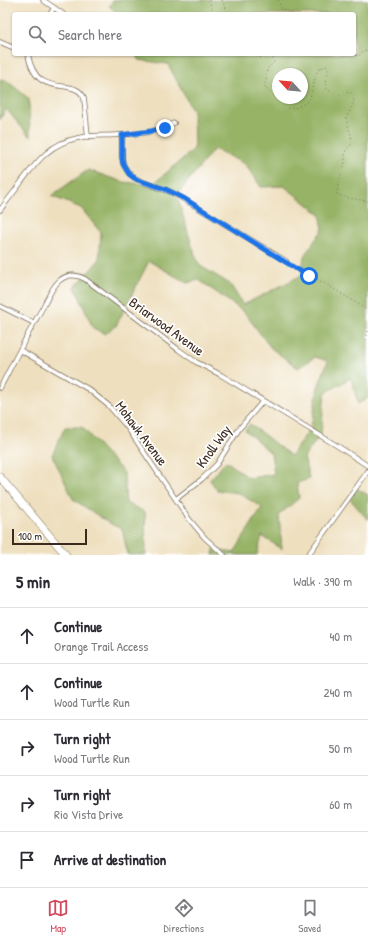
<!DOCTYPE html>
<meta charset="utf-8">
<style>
body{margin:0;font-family:"Patrick Hand",sans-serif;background:#f7f7f7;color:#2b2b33}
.compass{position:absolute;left:272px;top:68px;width:36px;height:36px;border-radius:50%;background:#fff;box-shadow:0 1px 3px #0004;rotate:296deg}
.scale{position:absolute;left:12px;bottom:10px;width:75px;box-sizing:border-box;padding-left:4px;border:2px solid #3b2a1e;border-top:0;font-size:11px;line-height:14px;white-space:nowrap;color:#3b2a1e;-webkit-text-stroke:3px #fff;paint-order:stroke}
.stop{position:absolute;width:12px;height:12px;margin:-9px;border:3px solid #1a73e8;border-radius:50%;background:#fff}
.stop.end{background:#1a73e8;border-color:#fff;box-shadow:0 1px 4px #0008}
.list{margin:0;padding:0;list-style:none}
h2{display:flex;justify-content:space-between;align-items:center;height:52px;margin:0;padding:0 16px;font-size:17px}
h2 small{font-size:13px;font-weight:400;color:#7c7c81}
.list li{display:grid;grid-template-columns:26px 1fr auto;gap:12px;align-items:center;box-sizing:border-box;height:56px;padding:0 16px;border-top:1px solid #e1e1e2}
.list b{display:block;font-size:15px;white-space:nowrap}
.list p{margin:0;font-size:13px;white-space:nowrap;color:#7c7c81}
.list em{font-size:13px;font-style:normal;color:#7c7c81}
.icon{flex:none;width:22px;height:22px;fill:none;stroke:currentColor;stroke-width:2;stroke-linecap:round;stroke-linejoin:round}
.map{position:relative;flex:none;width:368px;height:555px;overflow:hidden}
.search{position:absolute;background:#fff;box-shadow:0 1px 3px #0004;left:12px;right:12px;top:12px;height:44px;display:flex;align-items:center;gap:10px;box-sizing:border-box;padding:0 14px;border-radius:4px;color:#7c7c81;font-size:15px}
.sheet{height:332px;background:#fff}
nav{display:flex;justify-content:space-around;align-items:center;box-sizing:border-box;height:56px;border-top:1px solid #e1e1e2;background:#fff;font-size:11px;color:#7c7c81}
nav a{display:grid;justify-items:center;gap:2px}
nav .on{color:#d1495b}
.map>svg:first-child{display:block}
</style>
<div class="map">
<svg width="368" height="555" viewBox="0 0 368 555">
<rect width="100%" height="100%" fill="#fff"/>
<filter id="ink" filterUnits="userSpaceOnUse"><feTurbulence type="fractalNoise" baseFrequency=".025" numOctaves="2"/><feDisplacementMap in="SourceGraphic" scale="8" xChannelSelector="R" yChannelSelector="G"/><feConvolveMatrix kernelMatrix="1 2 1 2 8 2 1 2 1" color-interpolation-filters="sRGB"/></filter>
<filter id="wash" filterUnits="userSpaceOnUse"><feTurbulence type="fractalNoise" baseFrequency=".012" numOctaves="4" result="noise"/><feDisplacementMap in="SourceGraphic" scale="16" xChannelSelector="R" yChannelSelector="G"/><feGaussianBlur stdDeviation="0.9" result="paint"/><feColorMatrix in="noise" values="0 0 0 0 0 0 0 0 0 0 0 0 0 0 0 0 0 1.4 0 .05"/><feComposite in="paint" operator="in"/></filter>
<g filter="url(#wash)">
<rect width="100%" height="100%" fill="#eedfbe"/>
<path fill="#96b366" stroke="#686e42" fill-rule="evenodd" d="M114,0h254v398l-10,6 -7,-26 -26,15 -4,41 -17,23 5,22 -12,4 2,15 -20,17 3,34 -20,-13 -5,19h-44l1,-6 20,4 28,-46 -24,-14 -21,-3 -7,-10 16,-19 23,17 25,-4 -3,-21 -26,-23 5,-6 41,32 20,-29 7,-40 10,-26 -13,-4 -17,11 -27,-20 -27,-36 -45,-32 -12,3 -38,-22 -33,65 -11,8 -12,-6 -18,-41 24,-27 2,-27 -20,-25 -30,-12 37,-26 35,12 29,3 42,-36 -1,-37 -25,-48 -30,-4v-6h216v-40h-236l-9,-8zM278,74h24v24h-24zM214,149l31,15 16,23 23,-1 36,28 3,15 -19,27 -2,19 -59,30 -13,-21 -31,-19 -7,-19 -15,-51z
M0,80h6l23,19 1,38 -24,-28 -6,11z
M65,427h17l42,46 2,30 19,9 1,43h-18l-6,-26 -13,-6 -36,-24 -21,-44z
M356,488l12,7v25l-18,-21z"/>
</g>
<g filter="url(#ink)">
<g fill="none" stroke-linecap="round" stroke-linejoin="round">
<g stroke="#7a6956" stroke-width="5.5">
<path id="minor" d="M43,0l20,14
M50,14l4,-6
M0,42l14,6
M28,54c8,48 47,21 56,44l4,39
M122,135c0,9 -1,19 1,28 5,16 21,19 34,24 7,2 12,4 18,7l111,67
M0,210c7,-9 15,-19 22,-29 16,-21 29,-38 56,-43 13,-3 27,-2 40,-3 19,-1 39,-2 56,-12
M0,306l34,17
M20,350l68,39 21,17 18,21 62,92 16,19 19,17
M0,388c14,-27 28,-55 43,-81 5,-9 9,-20 16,-26 8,-7 17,-7 26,-2l94,71 17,12 25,13 118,72 29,19
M176,499l26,-20 15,-15 22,-35 24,-28
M308,555l60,-84"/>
</g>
<g stroke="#7a6956" stroke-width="8">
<path id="primary" d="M0,477l66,78"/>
</g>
<path stroke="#7a6956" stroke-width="1" stroke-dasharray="1 3" stroke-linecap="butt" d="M209,0l5,14
M222,0l5,11 -1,3
M278,0l3,8 13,6
M218,54h3
M253,54l8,4 5,-4
M272,54l2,8 -7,7 -1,12 -2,5 4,5 13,10 6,7c7,2 19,-4 23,-10l6,-24 3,-5 7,-3 3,5 -4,6 2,12 9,7 14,-4c9,7 0,18 -4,26 2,9 6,17 6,26l-6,6 -1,4v10l-5,13 -3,17c10,5 20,5 31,7
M352,54l7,2 5,-6 4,1
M289,264l35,19 34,21 9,7 1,2
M368,331l-2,8 2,2"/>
<use href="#minor" stroke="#fff" stroke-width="4"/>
<use href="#primary" stroke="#fff" stroke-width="7"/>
</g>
</g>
<g fill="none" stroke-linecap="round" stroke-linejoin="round" filter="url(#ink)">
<path stroke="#1a73e8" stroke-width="5" d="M165,128l-13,3 -30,4v23l1,6 6,10 4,3 5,3 27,9 20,10 110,69 14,8"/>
</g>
<g text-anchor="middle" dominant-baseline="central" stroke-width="3.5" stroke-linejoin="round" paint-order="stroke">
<g font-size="14" fill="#3b2a1e" stroke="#fff">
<text transform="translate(167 326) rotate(36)">Briarwood Avenue</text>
<text transform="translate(142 433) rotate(53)">Mohawk Avenue</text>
<text transform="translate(213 446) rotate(-54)">Knoll Way</text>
</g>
</g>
</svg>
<svg class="compass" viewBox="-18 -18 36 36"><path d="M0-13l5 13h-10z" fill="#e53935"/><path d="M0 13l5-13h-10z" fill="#7c7c81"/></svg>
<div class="scale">100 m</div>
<div class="stop" style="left:309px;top:276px"></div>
<div class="stop end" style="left:165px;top:128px"></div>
<div class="search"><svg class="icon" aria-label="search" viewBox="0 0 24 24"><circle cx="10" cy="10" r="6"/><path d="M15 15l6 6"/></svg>Search here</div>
</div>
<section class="sheet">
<h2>5 min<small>Walk · 390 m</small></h2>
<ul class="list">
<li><svg class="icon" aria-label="ahead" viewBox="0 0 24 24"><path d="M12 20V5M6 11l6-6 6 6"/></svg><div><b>Continue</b><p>Orange Trail Access</p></div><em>40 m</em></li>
<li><svg class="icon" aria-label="ahead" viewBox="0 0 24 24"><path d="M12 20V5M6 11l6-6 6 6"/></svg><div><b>Continue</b><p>Wood Turtle Run</p></div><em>240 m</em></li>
<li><svg class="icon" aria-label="right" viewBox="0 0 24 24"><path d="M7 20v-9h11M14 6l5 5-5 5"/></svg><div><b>Turn right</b><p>Wood Turtle Run</p></div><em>50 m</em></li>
<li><svg class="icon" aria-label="right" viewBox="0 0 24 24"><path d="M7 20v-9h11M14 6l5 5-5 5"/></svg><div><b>Turn right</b><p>Rio Vista Drive</p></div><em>60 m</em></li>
<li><svg class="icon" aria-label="arrive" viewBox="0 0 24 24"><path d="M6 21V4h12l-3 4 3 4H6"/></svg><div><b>Arrive at destination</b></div></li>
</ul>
</section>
<nav>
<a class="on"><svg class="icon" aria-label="map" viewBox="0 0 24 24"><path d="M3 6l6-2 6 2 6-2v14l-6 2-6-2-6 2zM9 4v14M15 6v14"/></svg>Map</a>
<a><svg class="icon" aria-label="directions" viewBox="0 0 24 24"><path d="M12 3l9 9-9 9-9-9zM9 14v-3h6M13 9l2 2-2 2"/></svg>Directions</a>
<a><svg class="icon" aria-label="saved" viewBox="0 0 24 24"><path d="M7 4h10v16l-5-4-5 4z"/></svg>Saved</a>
</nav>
